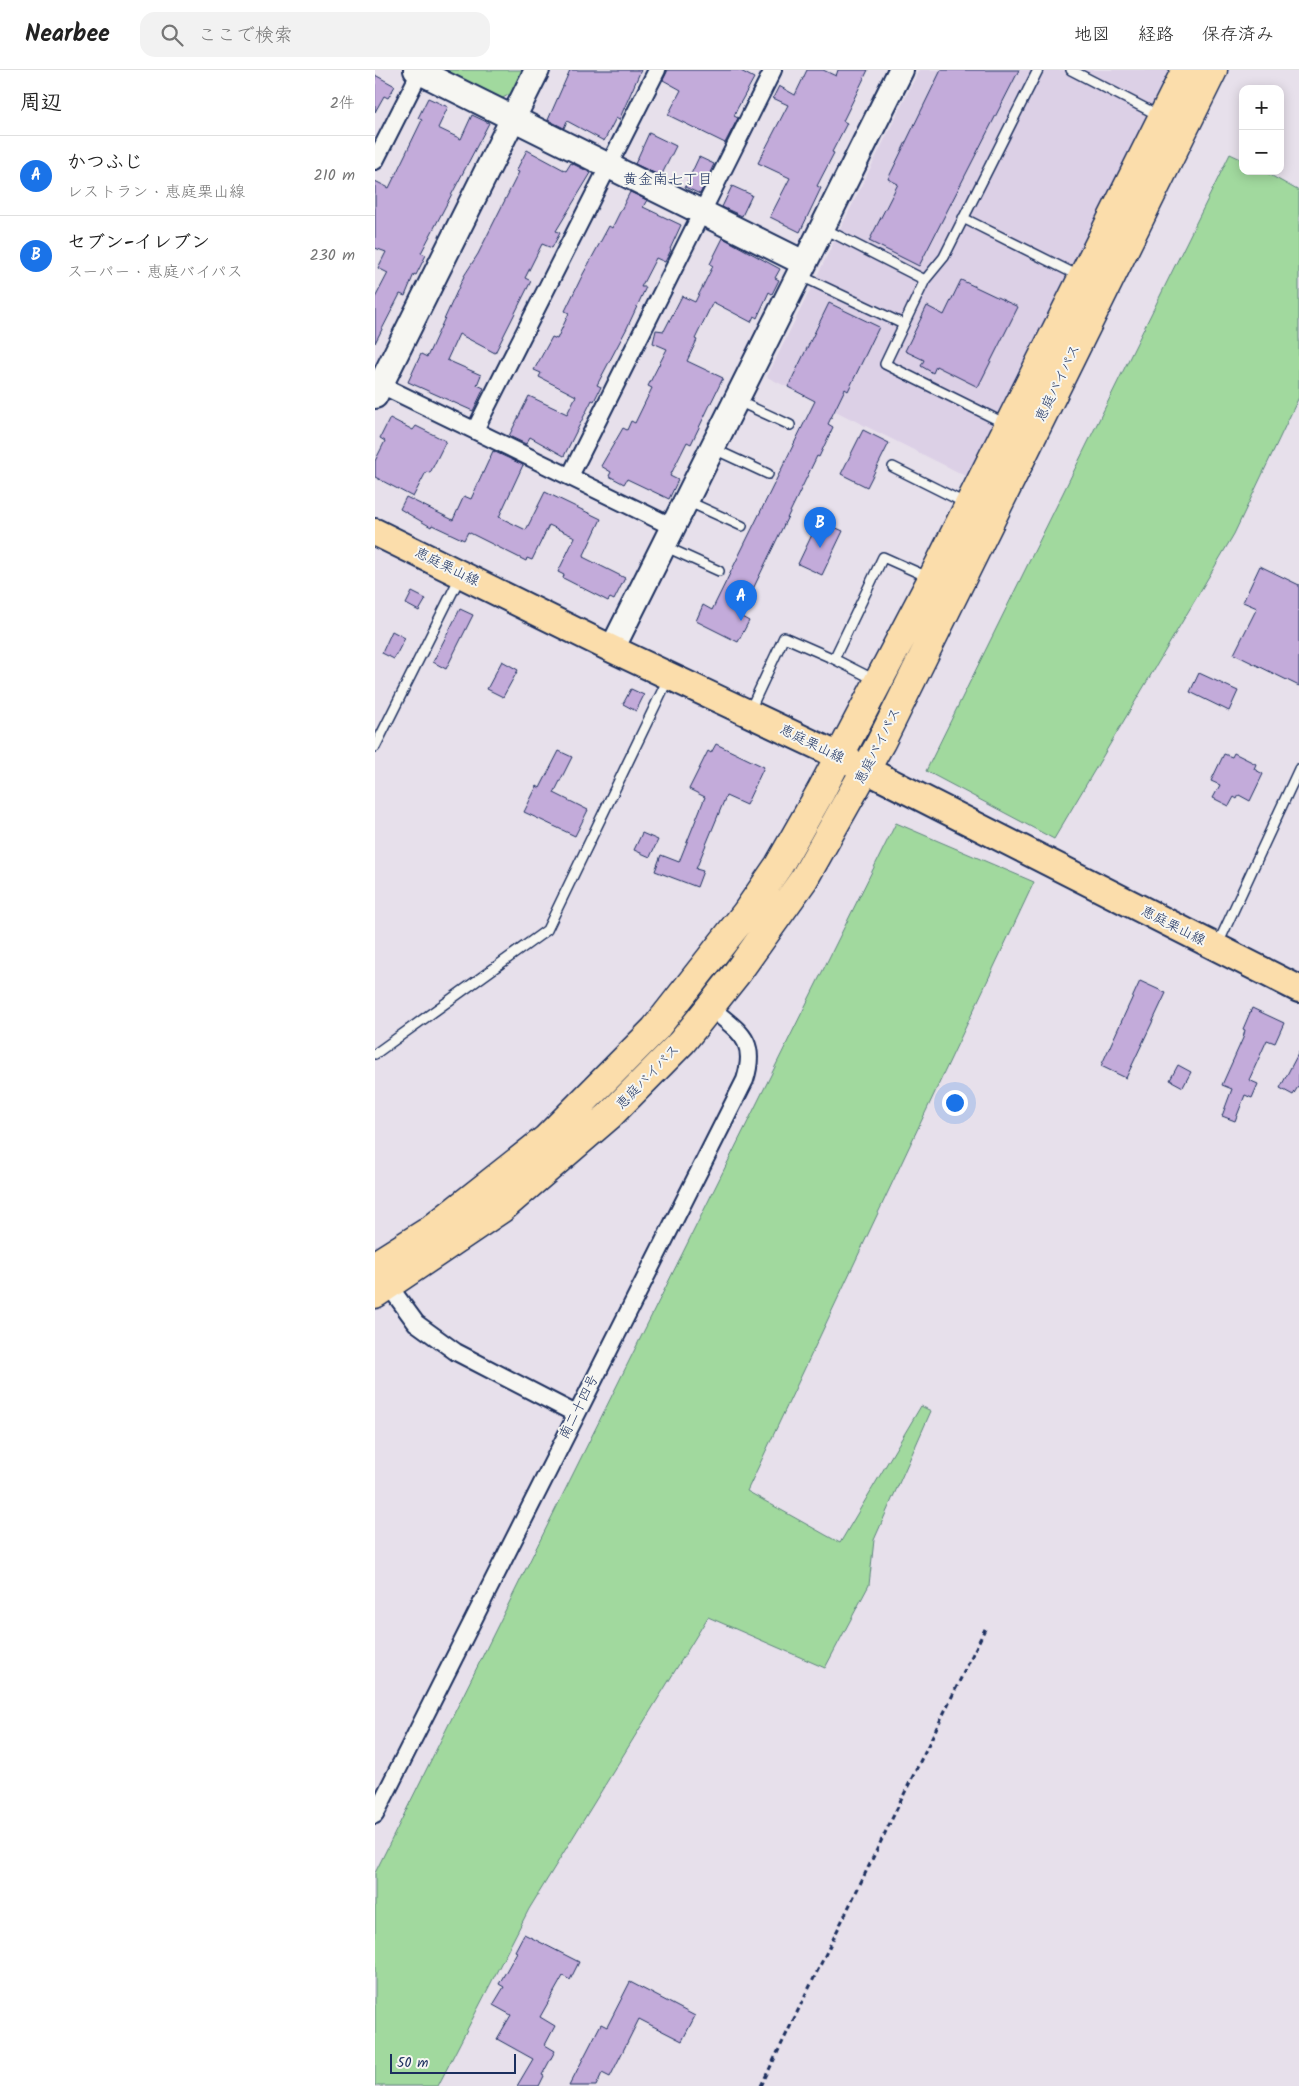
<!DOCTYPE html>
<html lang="ja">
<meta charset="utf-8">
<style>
body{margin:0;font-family:Kalam,"Klee One",sans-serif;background:#f2f2f2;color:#222}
.controls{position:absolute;right:15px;top:15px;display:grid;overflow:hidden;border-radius:10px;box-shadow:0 2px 12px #0003}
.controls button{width:45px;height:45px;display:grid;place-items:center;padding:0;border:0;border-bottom:1px solid #e0e0e0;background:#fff;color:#222;font:25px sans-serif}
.scale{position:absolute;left:15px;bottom:12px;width:126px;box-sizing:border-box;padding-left:5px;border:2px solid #1b2f5e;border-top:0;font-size:14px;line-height:18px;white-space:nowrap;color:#1b2f5e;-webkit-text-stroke:4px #f6f6f2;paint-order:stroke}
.you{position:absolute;left:579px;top:1032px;width:18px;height:18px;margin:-12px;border:4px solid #fff;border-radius:50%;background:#1a73e8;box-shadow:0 0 0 8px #1a73e833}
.badge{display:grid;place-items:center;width:32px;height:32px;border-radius:50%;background:#1a73e8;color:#fff;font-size:16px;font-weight:700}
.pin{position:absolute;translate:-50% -41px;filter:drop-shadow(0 1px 2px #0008)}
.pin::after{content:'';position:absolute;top:26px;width:18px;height:15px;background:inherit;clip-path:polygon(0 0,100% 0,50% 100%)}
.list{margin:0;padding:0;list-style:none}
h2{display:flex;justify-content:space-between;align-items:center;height:65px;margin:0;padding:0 20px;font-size:21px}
h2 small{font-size:16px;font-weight:400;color:#767676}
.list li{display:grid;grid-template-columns:32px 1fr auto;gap:15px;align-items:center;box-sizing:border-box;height:80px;padding:0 20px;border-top:1px solid #e0e0e0}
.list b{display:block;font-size:19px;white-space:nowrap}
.list p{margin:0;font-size:16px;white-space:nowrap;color:#767676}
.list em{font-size:16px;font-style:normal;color:#767676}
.icon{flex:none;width:28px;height:28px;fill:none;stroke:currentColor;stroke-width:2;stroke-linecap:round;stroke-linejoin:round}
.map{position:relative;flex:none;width:924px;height:2016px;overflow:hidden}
header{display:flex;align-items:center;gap:30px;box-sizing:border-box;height:70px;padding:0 25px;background:#fff;border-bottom:1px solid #e0e0e0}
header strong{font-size:24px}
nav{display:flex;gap:28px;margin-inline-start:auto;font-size:18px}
.search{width:350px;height:45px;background:#f2f2f2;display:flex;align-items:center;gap:12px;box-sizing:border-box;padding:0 18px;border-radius:15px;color:#767676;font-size:19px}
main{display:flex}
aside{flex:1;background:#fff}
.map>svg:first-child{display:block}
</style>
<header>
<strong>Nearbee</strong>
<div class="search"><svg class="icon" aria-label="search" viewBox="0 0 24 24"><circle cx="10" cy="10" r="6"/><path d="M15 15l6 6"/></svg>ここで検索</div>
<nav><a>地図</a><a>経路</a><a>保存済み</a></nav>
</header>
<main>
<aside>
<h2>周辺<small>2件</small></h2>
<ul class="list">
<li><span class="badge">A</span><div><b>かつふじ</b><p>レストラン · 恵庭栗山線</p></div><em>210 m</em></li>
<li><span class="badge">B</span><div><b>セブン-イレブン</b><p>スーパー · 恵庭バイパス</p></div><em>230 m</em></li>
</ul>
</aside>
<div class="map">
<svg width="924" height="2016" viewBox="0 0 924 2016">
<rect width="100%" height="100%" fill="#e7e0eb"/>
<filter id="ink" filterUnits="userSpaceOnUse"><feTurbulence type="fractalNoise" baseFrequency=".02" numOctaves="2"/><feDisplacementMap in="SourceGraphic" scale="10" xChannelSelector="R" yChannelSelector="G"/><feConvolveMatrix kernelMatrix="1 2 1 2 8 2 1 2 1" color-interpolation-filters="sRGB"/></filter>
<g filter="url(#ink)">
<path fill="#dcd0e6" d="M544,0h250l-201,407 -201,-100z"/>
<path fill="#a1d99e" stroke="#5e847e" d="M62,0h85l-10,23 -13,7z
M855,84l13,6v11h20l36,20v206l-65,137 -180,305 -128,-68z
M521,753l138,59 -287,609 93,52 81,-137 10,5 -57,129 -5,45 -44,83 -117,-51 -179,292 -91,177h-63v-213z"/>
<path fill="#c3abda" stroke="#1b2f5e" d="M195,0h71l-22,50 -3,-2 -12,23 -37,-20 -3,7 -16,-8z
M293,0h71l15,8 -17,31 -3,7 4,2 -13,25 -57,-28 13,-25 -18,-10z
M432,0h16l13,6 2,-6h30l-25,51 4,2 -15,29 2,1 -17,33 4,2 -21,44 -30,-15 20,-39 -32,-15 30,-58 -15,-7 6,-12 16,9z
M566,0h78l-100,196 -50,-25 29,-57 -10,-5z
M0,5l20,11 -7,12 -4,-2 -9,16z
M53,28l20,9 -10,21 23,11 11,-24 17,8 -68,130 5,2 -10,20 -2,-1 -9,22 -5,-2 -25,49v-45l13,-25 -10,-5 8,-16 -11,-4v-67l14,7 33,-68 -4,-2z
M274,63l27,13 -15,30 -26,-12z
M152,80l39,21 5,-8 20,10 -35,58 4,2 -8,15 -10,-4 -17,34 6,3 -36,72 -36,-19 -12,26 34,15 -4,10 7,3 -11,23 -65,-29 13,-28 6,3 37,-81 14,-22 41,-82 -3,-1z
M324,87l15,7 -14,30 -15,-7z
M357,116l20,9 -10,21 -20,-9z
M255,122l17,8 -4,7 38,18 -11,24 1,1 -6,12 -9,-4 -15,29h5l-19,41 -30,57 4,2 -7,14 -2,-1 -28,56 -34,-19 -4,7 -17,-8 20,-40 38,18 9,-18 -37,-19 2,-4 -7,-3 18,-33 5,2 12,-26 -4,-2 17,-35 27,-50 3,2z
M348,168l57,31 -5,9 4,2 -7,14 -3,-2 -12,26 -3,-2 -3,6 -38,-20 -18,37 2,1 -10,21 36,17 -32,66 -4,-2 -17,34 8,4 -9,19 -42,-20 -3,5 -15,-8 2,-4 -10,-6 22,-38 4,2 4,-9 4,2 17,-35 -4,-2 19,-37 -14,-6 3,-13 8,1 18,-35 13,6 18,-36 -3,-2z
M586,210l57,27 -40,80 -42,-21 -3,7 -12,-7 3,-6 -19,-9 22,-45 17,9z
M454,233l50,24 -31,64 -3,-2 -17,35 5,3 -14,30 -2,-1 -77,160 9,5 -11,21 -42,-21 7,-16 9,5 103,-209 -27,-14z
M15,348l23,12 3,-4 30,15 -16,32 -4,-1 -13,25 -38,-20v-16l10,-20 -5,-3z
M488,360l26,13 -22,44 -26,-13z
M118,381l30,14 -24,52 27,13 19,-38 56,27 -18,38 42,21 -11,22 -4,-2 -2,3 -45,-23 1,-3 -6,-3 17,-35 -26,-12 -17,35 -5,-2 -1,3 -58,-29 -4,8 -32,-15 -1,2 -31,-18 6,-12 47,23 11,-24 7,3z
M444,450l24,11 -21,44 -24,-11z
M885,496l39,19v101l-65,-32 23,-46 -14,-6z
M37,522l14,7 -7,12 -13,-7z
M85,539l13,6 -27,54 -13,-7z
M17,561l13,7 -11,21 -12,-6z
M127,591l16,9 -15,27 -16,-8z
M824,603l39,18 -9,20 -39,-19z
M256,619l13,6 -8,16 -13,-7z
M341,674l48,23 -18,38 -20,-9 -30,73 7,2 -6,16 -42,-16 6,-16 18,7 26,-65 -16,-8 19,-38 3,2z
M184,681l13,6 -18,36 34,17 -13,26 -51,-24 13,-26 3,2z
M859,683l22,11 -2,5 9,5 -13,27 -11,-6 -2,4 -3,-2 -5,9 -16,-8 7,-13 -9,-4 13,-27 8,3z
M267,763l16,7 -8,17 -16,-7z
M765,911l26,12 -40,85 -25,-12z
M877,938l32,15 -9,20 -8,-3 -18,40 9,4 -6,14 -7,-3 -10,26 -13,-5 10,-27 -10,-4 21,-47 2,-8 -2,-1z
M924,982v33l-6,10 -13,-7z
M803,995l13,7 -8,15 -13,-7z
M149,1864l55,28 -9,18 -7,-4 -23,41 15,9 -10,19 10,6 -13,24 2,1 -5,10h-22l16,-27 -36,-20 14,-24 -18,-10 11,-18 -5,-3 18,-32 -2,-1z
M255,1912l65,34 -13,25 -43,-22 -29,58 -8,-4 -6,13h-27l32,-62 6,3z"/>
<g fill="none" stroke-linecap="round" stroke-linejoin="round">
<g stroke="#1b2f5e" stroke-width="12">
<path id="lane" d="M696,0l89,46
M588,148l116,58
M448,158l102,52
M424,205l104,49
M363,331l52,24
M631,354l-121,-60 40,-84 19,-23 94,-187
M339,379l54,25
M518,397l74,37
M312,431l55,25
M289,476l55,25
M502,611l-43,-22 49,-102 47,21
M375,640l34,-73 50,22
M0,677l85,-170
M842,876l82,-177
M0,984l172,-124 121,-251"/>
</g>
<g stroke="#1b2f5e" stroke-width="20">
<path id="street" d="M0,91l45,-89
M0,312l298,145
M100,360l182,-360
M195,406l203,-406
M14,1216l27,37 40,29 120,62
M0,1745l370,-735c13,-42 -7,-48 -35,-73"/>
</g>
<g stroke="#1b2f5e" stroke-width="28">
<path id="secondary" d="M41,0l388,193
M0,326l162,-326
M237,579l289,-579"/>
</g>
<g stroke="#1b2f5e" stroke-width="30">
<path id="primary" d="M0,462l237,117 227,107 460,233"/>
</g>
<g stroke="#1b2f5e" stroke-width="31">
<path id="highway" d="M0,1195l57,-36 114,-90 109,-110 91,-116 33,-48 42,-74 111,-212 254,-509
M0,1224l126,-85 108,-93 73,-74 55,-69 67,-94 77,-137 332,-672"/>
</g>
<path stroke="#1b2f5e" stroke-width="3" stroke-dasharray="5 4" stroke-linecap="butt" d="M386,2016l225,-459"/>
<use href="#lane" stroke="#f6f6f2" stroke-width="9"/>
<use href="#street" stroke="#f6f6f2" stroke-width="16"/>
<use href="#secondary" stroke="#f6f6f2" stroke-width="24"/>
<use href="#primary" stroke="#fbddab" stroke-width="26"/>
<use href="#highway" stroke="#fbddab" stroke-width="28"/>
</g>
</g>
<g text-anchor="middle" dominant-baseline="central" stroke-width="4" stroke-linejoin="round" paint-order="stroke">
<g font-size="14" fill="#1b2f5e" stroke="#f6f6f2">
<text transform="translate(683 313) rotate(-64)">恵庭バイパス</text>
<text transform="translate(72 497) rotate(26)">恵庭栗山線</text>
<text transform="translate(437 674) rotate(26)">恵庭栗山線</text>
<text transform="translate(503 676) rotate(-63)">恵庭バイパス</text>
<text transform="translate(798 856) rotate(27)">恵庭栗山線</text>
<text transform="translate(273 1007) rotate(-46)">恵庭バイパス</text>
<text transform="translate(204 1337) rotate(-63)">南二十四号</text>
</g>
<g font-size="15" fill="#1b2f5e" stroke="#f6f6f2">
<text x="293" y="110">黄金南七丁目</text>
</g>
</g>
</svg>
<div class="controls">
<button>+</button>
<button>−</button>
</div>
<div class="scale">50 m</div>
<div class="you"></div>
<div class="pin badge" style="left:366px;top:551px">A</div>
<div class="pin badge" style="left:445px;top:478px">B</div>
</div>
</main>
